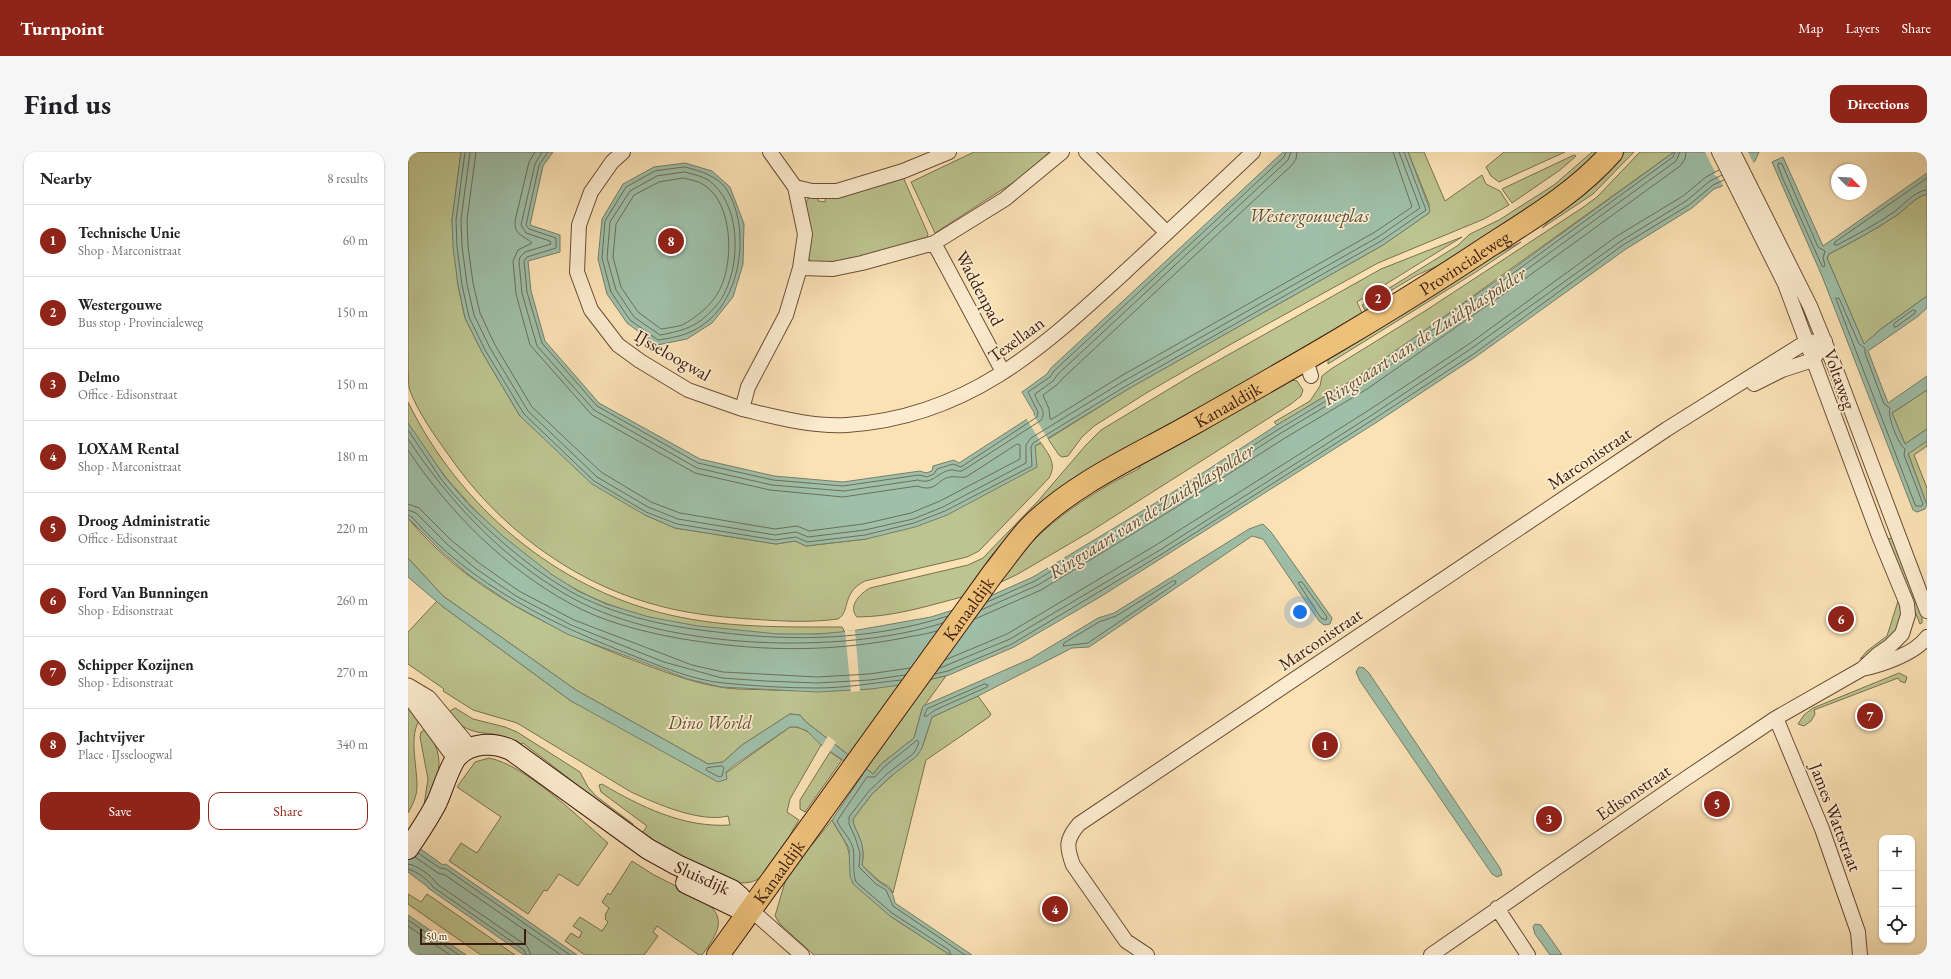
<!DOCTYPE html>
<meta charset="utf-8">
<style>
body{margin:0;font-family:"EB Garamond",serif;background:#f6f6f6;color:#202124}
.controls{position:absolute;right:12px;bottom:12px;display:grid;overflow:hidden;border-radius:8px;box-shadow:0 1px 3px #0004}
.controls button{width:36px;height:36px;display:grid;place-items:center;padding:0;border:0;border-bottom:1px solid #e0e0e0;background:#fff;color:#202124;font:20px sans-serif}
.compass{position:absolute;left:1423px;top:12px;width:36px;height:36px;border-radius:50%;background:#fff;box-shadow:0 1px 3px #0004;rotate:114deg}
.scale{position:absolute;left:12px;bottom:10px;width:106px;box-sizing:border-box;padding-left:4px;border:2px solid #3d1c0f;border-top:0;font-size:11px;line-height:14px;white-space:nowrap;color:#3d1c0f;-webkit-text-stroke:3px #fceccf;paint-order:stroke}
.you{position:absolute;left:892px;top:460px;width:14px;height:14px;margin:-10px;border:3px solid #fff;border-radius:50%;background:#1a73e8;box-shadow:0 0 0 6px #1a73e833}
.badge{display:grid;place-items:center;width:26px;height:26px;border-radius:50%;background:#8f2418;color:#fff;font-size:13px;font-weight:700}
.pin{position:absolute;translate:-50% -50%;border:2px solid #fff;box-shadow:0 1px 4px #0006}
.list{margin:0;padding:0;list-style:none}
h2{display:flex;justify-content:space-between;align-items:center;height:52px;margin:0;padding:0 16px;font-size:17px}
h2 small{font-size:13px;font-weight:400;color:#757577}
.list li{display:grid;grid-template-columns:26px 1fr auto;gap:12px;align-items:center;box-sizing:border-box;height:72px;padding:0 16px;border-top:1px solid #e0e0e0}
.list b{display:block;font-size:15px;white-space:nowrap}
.list p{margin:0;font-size:13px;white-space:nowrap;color:#757577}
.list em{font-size:13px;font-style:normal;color:#757577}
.actions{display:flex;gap:8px;padding:12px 16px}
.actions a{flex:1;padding:9px 0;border:1px solid #8f2418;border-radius:12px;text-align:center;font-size:14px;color:#8f2418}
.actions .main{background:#8f2418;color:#fff}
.icon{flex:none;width:22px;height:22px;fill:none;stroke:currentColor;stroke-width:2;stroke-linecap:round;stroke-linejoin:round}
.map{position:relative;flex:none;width:1519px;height:803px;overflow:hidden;border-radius:12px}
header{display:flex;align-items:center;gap:24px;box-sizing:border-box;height:56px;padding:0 20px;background:#8f2418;color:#fff}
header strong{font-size:19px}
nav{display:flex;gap:22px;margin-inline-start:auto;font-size:14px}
.intro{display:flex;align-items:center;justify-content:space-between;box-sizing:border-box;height:96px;padding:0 24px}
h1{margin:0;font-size:28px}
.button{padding:10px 18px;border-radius:12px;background:#8f2418;color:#fff;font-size:14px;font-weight:700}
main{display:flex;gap:24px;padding:0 24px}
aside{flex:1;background:#fff;border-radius:12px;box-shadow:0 1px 3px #0004}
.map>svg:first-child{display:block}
</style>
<header>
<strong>Turnpoint</strong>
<nav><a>Map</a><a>Layers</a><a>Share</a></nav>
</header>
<div class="intro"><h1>Find us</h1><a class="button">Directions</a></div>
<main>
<aside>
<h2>Nearby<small>8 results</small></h2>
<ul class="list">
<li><span class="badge">1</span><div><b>Technische Unie</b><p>Shop · Marconistraat</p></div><em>60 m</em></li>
<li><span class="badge">2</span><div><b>Westergouwe</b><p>Bus stop · Provincialeweg</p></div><em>150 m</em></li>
<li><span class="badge">3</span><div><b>Delmo</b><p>Office · Edisonstraat</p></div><em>150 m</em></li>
<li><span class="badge">4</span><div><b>LOXAM Rental</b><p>Shop · Marconistraat</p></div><em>180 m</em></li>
<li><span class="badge">5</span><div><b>Droog Administratie</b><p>Office · Edisonstraat</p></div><em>220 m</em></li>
<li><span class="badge">6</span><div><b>Ford Van Bunningen</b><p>Shop · Edisonstraat</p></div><em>260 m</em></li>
<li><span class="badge">7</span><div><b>Schipper Kozijnen</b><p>Shop · Edisonstraat</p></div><em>270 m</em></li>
<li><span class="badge">8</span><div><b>Jachtvijver</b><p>Place · IJsseloogwal</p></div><em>340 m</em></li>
</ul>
<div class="actions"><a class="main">Save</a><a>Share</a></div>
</aside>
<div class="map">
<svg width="1519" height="803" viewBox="0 0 1519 803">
<rect width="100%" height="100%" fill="#fae2b5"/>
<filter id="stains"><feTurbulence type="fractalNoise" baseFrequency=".005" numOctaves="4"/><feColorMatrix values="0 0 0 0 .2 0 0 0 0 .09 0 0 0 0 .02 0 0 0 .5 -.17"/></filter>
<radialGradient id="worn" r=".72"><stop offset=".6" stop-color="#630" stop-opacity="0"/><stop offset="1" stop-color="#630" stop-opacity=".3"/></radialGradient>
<path fill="#bcc48f" stroke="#7c704f" d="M0,0h53l-9,68 6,65 7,33 17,34 38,64 125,99 30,13 101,16 19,-3 11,5 60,-7 175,-96c8,12 16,21 8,35l-70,73 -12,6 -102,24c-24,12 -14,30 -27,38 -29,4 -59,2 -88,0 -33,-2 -68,-6 -101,-16 -80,-23 -152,-78 -199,-146 -15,-21 -32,-44 -41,-69 -1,-11 -1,-44 -1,-57 0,-60 0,-119 0,-179z
M566,0h76l-30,26 -85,55 -24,-51z
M1000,0h16l21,49 37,-26 4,9 14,7 9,14 -25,14 -106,44 -145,80 -85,49 -54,34 -12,11 -14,19 -6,1 -3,-2 -11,-16 80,-50 255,-144 46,-32v-9z
M1096,0h61l-66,30 -8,-6 -5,-9z
M1184,0h8l-26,25 -118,81 -39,17 -35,21 -16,16 -4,-7 95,-59 13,-12 29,-14 55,-35z
M1217,0h9l-41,42 -51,34 24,-24 29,-21z
M1232,0h34l-275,197 -40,27 -82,49 -3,-3 36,-21 10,-15 2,-10 9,-7 94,-58 157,-103 15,-11z
M1166,3l2,1 -16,14 -48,33 -10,-14z
M495,25l25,57 -1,5 -40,14 -65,11 -10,-2 -4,-4 -3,-53 4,-8 9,-3v7l7,1 1,-7z
M1519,42v102l-46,33 -17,15 -37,-86 2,-4c23,-12 46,-24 68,-39 10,-7 18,-18 30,-21z
M1054,85l-105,65 6,13 -234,136 -3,-4c-40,23 -80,49 -112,83 -20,20 -36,44 -52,67 -35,9 -69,20 -105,20 -10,-11 4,-24 13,-29l98,-23 15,-7 55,-57 48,-56 15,-15 93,-56 187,-105z
M1113,90l-45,30 -148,92v-7l152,-94z
M883,228l6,1 6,9 -2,6 -10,8 -203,129 -70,41 -23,11c10,-13 21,-26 32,-38 32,-34 72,-58 113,-79l-1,-4z
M1519,238v39l-22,15 -13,-31z
M0,250c51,104 148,187 262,213 56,13 114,12 172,12l3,5c-80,8 -194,-3 -266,-41 -46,-24 -89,-63 -123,-102 -14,-15 -26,-33 -38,-51 -3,-4 -8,-10 -10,-15 0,-5 0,-15 0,-21z
M1519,289v5l-13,9 13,33v17l-19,-52z
M0,366c56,69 141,110 222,141 30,11 59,23 90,28 16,3 35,2 51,3 59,2 117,-1 175,-14l-24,33 -8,29 -33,26 -8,10 -67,-52 -6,-7 -10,-1 -48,31 -19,17 -15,2 -132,-74 -133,-94 -35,-38z
M1487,385l27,78v8l-2,1 -33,-83 1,-2z
M1491,446c12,30 -16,49 -39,61l7,-8 20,-15z
M29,449l5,5 129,95 155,72 64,-46c13,-1 24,8 31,18l-31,54 -3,13 12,8c-13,19 -21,46 -41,59 -29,18 -94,-31 -118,-47h3l4,-6 -46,-34 -2,-7 3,-1c39,23 82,44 128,41l-2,-9c-28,7 -71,-12 -97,-24l-114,-69 -44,-13 -30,-19 1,-2 -36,-25v-32z
M1491,521l8,4 -2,6 -5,-2 -2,-3 -84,32 1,4 -4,7 -7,5 -6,-2 6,-9 9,-7z
M570,544l13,18 -2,3 -63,43 -33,133 -4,-6 -10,-6 -17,-16c2,-11 1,-21 -4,-31 -2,-5 -5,-9 -5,-15l19,-25 50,-46 10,-31z
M0,551l13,15c-13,16 -4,46 -4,68 0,10 -4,18 -9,27z
M47,556l18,11 32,8 12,5 63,40 8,15 8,9 37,28v4l-110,-85 -4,2c-22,-17 -36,-7 -55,-18 -7,-3 -12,-9 -17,-14z
M19,576c19,33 13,45 -1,78l-2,-1 4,-26 -8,-42 1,-5z
M422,600l12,8 -37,52 -5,-3v-9z
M81,606c37,7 90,60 119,85l-30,43 -19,-12 -12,17 -3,-1 -16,24 -79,-53 12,-18 16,10 24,-36 -44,-30 18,-25z
M424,668c7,14 16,22 18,38l40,58 60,39h-136l-34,-31 -5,-8 12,-41 20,-31 4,2z
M224,709l22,14 48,24c27,19 16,34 0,56h-3l-42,-29 -4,6 5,4 -14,19h-59l-20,-14 6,-8 8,5 3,-6 -9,-6 7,-9 22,14 6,-9 -3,-3 1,-3 -1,-1 4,-7 -7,-6 6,-9 2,2z
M0,742l13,8 6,-8 88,61h-34l-73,-51z"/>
<path fill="#9fbfa8" stroke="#787e6b" d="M53,0h92l-10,14 -13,59 30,10v17l-32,9 3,30 14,50 54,62 101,56 74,17 69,6 77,-11 6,2 6,-2 1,-5 21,-6 5,3 76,-49 -13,-22 25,-18 4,-6 232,-216h125l22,58 -1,3 -46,32 -255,144 -93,57 2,21 -90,48 -32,12 -49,12 -60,7 -11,-5 -19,3 -101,-16 -30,-13 -53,-31 -72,-68 -38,-64 -17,-34 -7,-33 -5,-38 -1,-27z
M1266,0h85l-4,9 -33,25 -8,3 -22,19 -66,41 -149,107 -100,66 -277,175 -86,50 -65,28 -35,8 -43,6 -54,3 -96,-5 -33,-8 -121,-45 -55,-30 -43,-29 -28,-24 -33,-33v-95l37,54 24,28 35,32 47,37 27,17 28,13 43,13 49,9 80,8h40l34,-3 79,-14 41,-13 61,-27 134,-81 110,-71 82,-49 140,-97z
M1375,5l40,89 104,-73v21c-12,3 -20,14 -30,21 -22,15 -45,27 -68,39l-2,4 37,86 17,-15 46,-33v12l-10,9 -49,34 20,52 39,-27v14l-35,23 13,31 22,-15v12l-19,13 19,51 -2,4 -8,3 -4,-2 -91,-234 -50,-114z
M277,11l27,8 18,16 14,37 -1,40 -10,33 -21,26 -25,16 -30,6 -30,-22 -20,-29 -9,-35 4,-40 21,-35 31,-17z
M855,372l8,8 61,86 -2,6 -6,1 -5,-4 -56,-82 -11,-3 -163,111 -17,1 -94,48 -46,21 -10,31 -5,8 -27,21 -18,17 -19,25c0,6 3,10 5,15 5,10 6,20 4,31 5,5 11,12 16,16 11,8 14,7 17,22l77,52h-22l-60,-39 -37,-32 -3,-8 -1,-28 -17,-28 31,-46 -42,-29 -14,-14 -10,-4h-7l-57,39 -7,6 1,7 -9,3 -147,-81 -129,-95 -34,-29v-19l35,38 133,94 132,74 15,-2 19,-17 48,-31 10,1 6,7 67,52 8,-10 33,-26 9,-32 107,-47 68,-41 16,-5 135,-84z
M951,515l5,1 5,5 131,195 2,7 -5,2 -5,-3 -132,-193 -4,-9z
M0,688l35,25 2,-1 2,1 130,90h-53l-96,-67v-1l-20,-15z
M0,763l58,40h-53l-5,-3z
M1127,772l6,1 21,30h-12l-15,-21 -2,-7z"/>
<path fill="#fae2b5" d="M1297,0h43l6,12 -30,23 -7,-11 -3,-1 1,-3z
M622,257l19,32 -7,3 -16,-26 6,-5z
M447,478l5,61 -9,1 -6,-61z
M420,584l8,6 -7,11 -8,-5z"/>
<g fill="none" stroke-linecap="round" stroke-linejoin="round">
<path stroke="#6e6e5c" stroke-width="1" d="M57,0l-9,68 1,27 5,38 7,32 16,33 39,64 70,67 52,31 31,12 98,16 21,-3 11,5 58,-7 49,-12 31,-12 87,-45 -1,-19 2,-4 93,-57 255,-145 45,-31 -22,-58
M62,0l-9,68 1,26 5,38 7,31 16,33 38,63 69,66 51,30 30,12 97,16 21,-3 12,5 57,-7 48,-11 30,-12 83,-44v-18l5,-7 93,-57 254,-144 42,-29 -21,-56
M68,0l-9,68 1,26 5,37 7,30 15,32 37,62 69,65 50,30 29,11 95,16 22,-3 12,5 54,-7 48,-11 29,-12 80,-42v-14l-3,-1 -51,33c-6,1 -11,-1 -16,0 -13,2 -13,16 -33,9l-74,11 -73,-7 -75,-17 -103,-58 -62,-70 -14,-51 -3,-33 5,-11 14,-7c-8,-8 -18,-7 -17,-22l14,-59 6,-10
M134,0l-7,12 -14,61 5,8 24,8 1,3 -26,8 -5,5 -1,5 3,31 15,53 57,64 103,58 75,17 72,6 74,-11c14,5 19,-7 32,-10 4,-1 7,2 12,1l78,-50c9,-10 -4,-17 -5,-27l18,-13 5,-7 230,-214 3,-8
M140,0l-9,13 -13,60 3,4 27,9v10l-29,9 -3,4 3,31 15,51 55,63 101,57 75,17 70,6 76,-11 8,2 7,-3 3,-5 16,-5 8,3 76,-50 1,-5 -10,-20 22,-15 4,-6 230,-214 2,-5
M889,0l-1,7 -4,6 -229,213 -5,6 -15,11 6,14 1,10h2l69,-43 254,-144 37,-25 -19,-55
M1371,11l3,1 36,83 7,4 -2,7 2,7 -1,2 -2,-1 -39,-87 -5,-13z
M277,15c15,4 33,9 42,23 23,37 15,102 -18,130 -16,14 -31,17 -51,20l-28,-20 -19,-28 -9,-34 3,-37 21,-34 29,-16z
M277,20c7,2 17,4 23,8 32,22 33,79 17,112 -3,8 -12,18 -19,24 -12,12 -29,16 -46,19l-26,-18 -18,-27 -9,-32 3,-36 20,-31 27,-15z
M276,26c6,2 15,3 20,7 29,18 30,76 16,104 -7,15 -24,29 -38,36 -6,2 -15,3 -21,4l-23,-17 -17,-25 -8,-30 3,-33 18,-29 25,-13z
M1519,26l-92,64 -1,3h3c19,-10 38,-20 57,-33 10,-7 20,-21 33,-22
M1428,146h3l20,46 6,4v5l19,51 6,4c-3,8 8,36 15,41l-1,6 19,49 -1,2h-6z
M1505,158l3,1 -2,3 -18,13h-2v-3z
M0,278c11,16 22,33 33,49 32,41 90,92 136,116 44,22 92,32 140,37 77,10 156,8 231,-16
M0,287c42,64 98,123 166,160 94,51 268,56 369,24
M0,298c41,62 97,118 163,154 33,18 69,27 106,34 76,13 145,15 221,1 13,-3 26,-4 39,-8
M0,352l11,4 32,32 28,23 40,28 55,29 118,45 31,7 94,5 52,-3 41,-6
M0,358l8,3 31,31 28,24 41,28 55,29 93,37 58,16 43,3 52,2 53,-3 35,-5
M0,363l4,2c59,69 144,109 227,141 26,10 55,22 84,25 31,3 63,5 94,5 28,0 56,-5 84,-8
M765,429h3l-1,3 -87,59 -25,3 1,-3 35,-21 17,-6z
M891,430h3l25,35 -1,3 -5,-2 -22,-34z
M579,450l48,-21 134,-82 110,-70 82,-49 140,-98 172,-125 2,-5
M573,458l57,-25 134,-82 109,-70 82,-49 141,-98 172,-125 4,-9
M567,467l66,-29 134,-82 110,-70 82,-49 141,-98 172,-125 5,-7 1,-7
M537,508l62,-26 149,-89 213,-135 100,-66 148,-108 66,-40 23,-19 13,-7
M532,516l70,-29 150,-89 212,-135 100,-67 149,-107 65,-40 24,-20 12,-6
M527,522l13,-3 64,-27 150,-90 212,-135 101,-66 148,-108 66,-40 24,-20 11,-5
M577,532l3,1 -1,2 -52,23 -8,6h-3l3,-7z
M314,614l2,2 -2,8 -3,1 -13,-7 1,-2z
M10,701l22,15 6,1 124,86
M7,705l23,16 7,2 116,80
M0,712c9,1 24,12 29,20l90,62 4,9
M0,717c8,2 21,11 25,18l91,63 2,5
M0,768l51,35
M0,774l42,29
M543,803l-2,-5 -57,-37 -36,-31c-4,-11 -1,-23 -3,-34 -3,-11 -12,-18 -16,-27l30,-44h8l9,-10 33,-27 2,3 -5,10 -27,21 -18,17 -20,26v7l6,13 5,16 -1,14 17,17 10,6 7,16 72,49"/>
<g stroke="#6c4e38" stroke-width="16">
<path id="minor" d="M215,0l-11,10 -21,30 -12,33 -2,47 14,38 27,35 22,16 48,29 54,19 6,-22 38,-72 14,-47 5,-34 -10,-47 -25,-35
M678,0l81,81
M1325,0l77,154 28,69 89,236
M387,35l17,4h25l66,-20 46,-19
M526,91l69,129
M392,116l33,1 29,-6 72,-20 71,-44 57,-47
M898,208l5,16
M1346,232l28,-14 31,-10 5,-8
M334,257c34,8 69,18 105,16 121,-8 194,-76 279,-154 43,-40 85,-79 127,-119
M1454,517c19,-4 53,-15 65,-32
M1368,566l46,111 36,103 2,23
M1089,756l31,47
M342,757l52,46
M739,803l-21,-14 -53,-76c-7,-19 -7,-26 6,-41l588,-395 139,-87 19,-1
M1023,803l254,-176 91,-61 86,-49 15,-14 13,-9 12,-12 6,-19 -1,-11 -28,-68 -94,-252 -66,-132"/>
</g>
<g stroke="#6c4e38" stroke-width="19">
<path id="tertiary" d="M0,535l20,12 41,49
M0,541l48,65"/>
</g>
<g stroke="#3d1c0f" stroke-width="22">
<g id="secondary">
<path id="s1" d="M0,697c10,-15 21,-31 29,-47 6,-13 12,-35 20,-45 14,-15 37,-15 54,-7l137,99 29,16 55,25 7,6 11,13"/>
<path d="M278,731l50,24 14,2"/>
</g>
</g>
<g stroke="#3d1c0f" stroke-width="24">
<g id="primary">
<path id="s2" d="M310,803l276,-383c13,-16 24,-33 38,-47 44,-43 104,-69 157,-99 99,-56 199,-113 294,-176 46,-30 93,-57 129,-98"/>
</g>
</g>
<use href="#minor" stroke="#fceccf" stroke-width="14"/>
<use href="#tertiary" stroke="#fceccf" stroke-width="17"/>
<use href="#secondary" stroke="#fceccf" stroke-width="20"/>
<use href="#primary" stroke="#edc17a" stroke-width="22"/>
</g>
<g text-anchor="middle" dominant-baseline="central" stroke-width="3.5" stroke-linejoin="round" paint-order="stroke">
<g font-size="18" fill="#3d1c0f" stroke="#fceccf">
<text stroke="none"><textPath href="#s2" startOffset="1039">Provincialeweg</textPath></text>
<text transform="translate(572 136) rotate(62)">Waddenpad</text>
<text transform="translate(608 187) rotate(-36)">Texellaan</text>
<text transform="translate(265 203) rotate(30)">IJsseloogwal</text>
<text transform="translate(1432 227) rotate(70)">Voltaweg</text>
<text stroke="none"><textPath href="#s2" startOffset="763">Kanaaldijk</textPath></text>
<text transform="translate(1181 306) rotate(-34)">Marconistraat</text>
<text stroke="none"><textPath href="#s2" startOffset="427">Kanaaldijk</textPath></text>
<text transform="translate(912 487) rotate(-34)">Marconistraat</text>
<text transform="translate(1225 640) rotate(-34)">Edisonstraat</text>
<text transform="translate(1428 665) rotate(69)">James Wattstraat</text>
<text stroke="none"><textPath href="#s2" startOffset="103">Kanaaldijk</textPath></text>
<text stroke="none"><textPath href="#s1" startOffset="393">Sluisdijk</textPath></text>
</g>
<g font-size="18" font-style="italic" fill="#634e35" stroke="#fceccf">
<text x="302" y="570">Dino World</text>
</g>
<g font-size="19" font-style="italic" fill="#5a4d3d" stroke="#fceccf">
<text x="901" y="63">Westergouweplas</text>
<text transform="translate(1016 184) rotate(-33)">Ringvaart van de Zuidplaspolder</text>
<text transform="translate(743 359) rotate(-32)">Ringvaart van de Zuidplaspolder</text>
</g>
</g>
<rect width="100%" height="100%" filter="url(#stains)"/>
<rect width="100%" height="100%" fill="url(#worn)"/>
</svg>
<div class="controls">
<button>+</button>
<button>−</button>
<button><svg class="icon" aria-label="locate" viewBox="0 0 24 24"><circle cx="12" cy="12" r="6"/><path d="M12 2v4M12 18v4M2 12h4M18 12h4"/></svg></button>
</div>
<svg class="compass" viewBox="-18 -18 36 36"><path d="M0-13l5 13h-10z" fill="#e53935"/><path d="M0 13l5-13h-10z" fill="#757577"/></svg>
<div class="scale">50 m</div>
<div class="you"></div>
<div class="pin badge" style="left:917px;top:593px">1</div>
<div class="pin badge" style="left:970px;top:146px">2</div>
<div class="pin badge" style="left:1141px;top:667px">3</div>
<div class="pin badge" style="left:647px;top:757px">4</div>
<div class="pin badge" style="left:1309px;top:652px">5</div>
<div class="pin badge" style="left:1433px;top:467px">6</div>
<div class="pin badge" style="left:1462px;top:564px">7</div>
<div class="pin badge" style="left:263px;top:89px">8</div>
</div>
</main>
